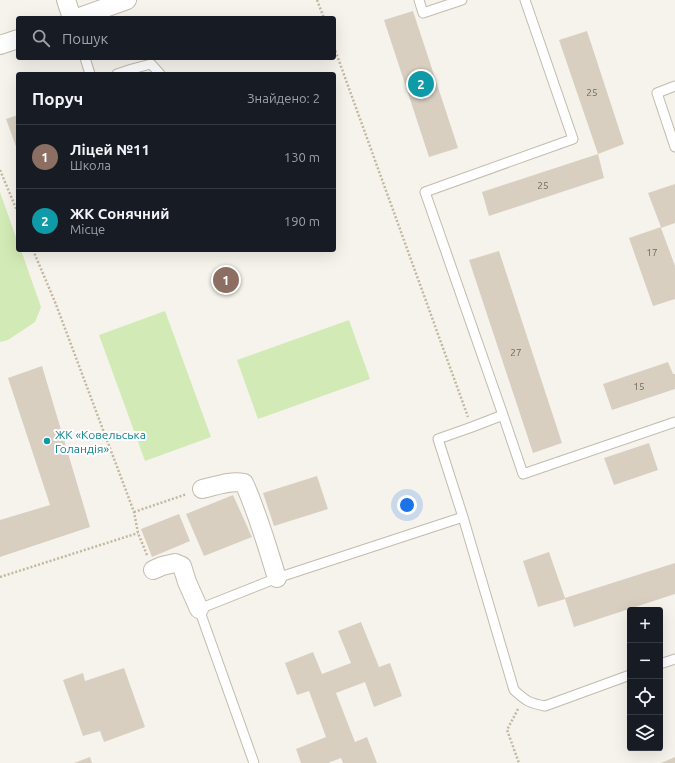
<!DOCTYPE html>
<html lang="uk">
<meta charset="utf-8">
<style>
body{margin:0;font-family:Ubuntu,sans-serif;background:#242831;color:#f1f3f6}
.controls{position:absolute;right:12px;bottom:12px;display:grid;overflow:hidden;border-radius:4px;box-shadow:0 4px 16px #0002}
.controls button{width:36px;height:36px;display:grid;place-items:center;padding:0;border:0;border-bottom:1px solid #363941;background:#171b24;color:#f1f3f6;font:20px sans-serif}
.you{position:absolute;left:407px;top:505px;width:14px;height:14px;margin:-10px;border:3px solid #fff;border-radius:50%;background:#1a73e8;box-shadow:0 0 0 6px #1a73e833}
.badge{display:grid;place-items:center;width:26px;height:26px;border-radius:50%;background:#d93025;color:#fff;font-size:13px;font-weight:700}
.pin{position:absolute;translate:-50% -50%;border:2px solid #fff;box-shadow:0 1px 4px #0006}
.list{margin:0;padding:0;list-style:none}
h2{display:flex;justify-content:space-between;align-items:center;height:52px;margin:0;padding:0 16px;font-size:17px}
h2 small{font-size:13px;font-weight:400;color:#9ea1a6}
.list li{display:grid;grid-template-columns:26px 1fr auto;gap:12px;align-items:center;box-sizing:border-box;height:64px;padding:0 16px;border-top:1px solid #363941}
.list b{display:block;font-size:15px;white-space:nowrap}
.list p{margin:0;font-size:13px;white-space:nowrap;color:#9ea1a6}
.list em{font-size:13px;font-style:normal;color:#9ea1a6}
.icon{flex:none;width:22px;height:22px;fill:none;stroke:currentColor;stroke-width:2;stroke-linecap:round;stroke-linejoin:round}
.map{position:relative;flex:none;width:675px;height:763px;overflow:hidden}
.search{position:absolute;background:#171b24;box-shadow:0 4px 16px #0002;left:16px;top:16px;width:320px;height:44px;display:flex;align-items:center;gap:10px;box-sizing:border-box;padding:0 14px;border-radius:4px;color:#9ea1a6;font-size:15px}
.panel{position:absolute;background:#171b24;box-shadow:0 4px 16px #0002;left:16px;top:72px;width:320px;height:180px;border-radius:4px}
.map>svg:first-child{display:block}
</style>
<div class="map">
<svg width="675" height="763" viewBox="0 0 675 763">
<rect width="100%" height="100%" fill="#f6f3ec"/>
<path fill="#d2eab5" d="M0,192l18,51v7h3l20,57 -6,15 -27,18 -8,2z
M165,311l46,126 -66,24 -46,-126z
M349,320l21,59 -112,40 -21,-59z"/>
<path fill="#d8cfc1" d="M413,11l45,137 -29,9 -45,-137z
M587,31l37,113 -26,10 6,24 -115,38 -7,-24 116,-38 -39,-114z
M18,115v37l-12,-33z
M675,184v39l-14,5 14,38v33l-22,7 -24,-68 32,-11 -13,-34z
M499,251l63,192 -29,10 -64,-193z
M668,362l5,12h2v15l-63,21 -9,-26z
M42,366l48,161 -90,30v-37l50,-15 -42,-127z
M649,443l9,27 -44,15 -10,-27z
M317,476l11,33 -54,17 -11,-33z
M233,495l19,42 -48,19 -18,-42z
M179,514l11,27 -38,16 -11,-28z
M549,552l16,46 110,-35v31l-101,33 -9,-28 -27,8 -15,-46z
M361,622l18,45 11,-4 12,33 -28,11 -9,-25 -29,11 19,49 12,-5 10,26h-34l-2,-5 -13,5h-27l-5,-14 30,-12 -17,-46 -12,4 -12,-32 28,-11 9,22 29,-11 -13,-32z
M124,668l21,59 -41,15 -4,-11 -17,5 -20,-56 20,-7 2,8z
M90,757l2,6h-18z
M675,757v6h-14z"/>
<g fill="none" stroke-linecap="round" stroke-linejoin="round">
<g stroke="#c2bbae" stroke-width="11">
<path id="service" d="M419,0l4,13 39,-13
M85,58l5,16
M117,74l15,-5 19,-5 9,10
M675,86l-18,7 18,54
M503,415l-78,-223 148,-53 -48,-139
M660,664l15,-5
M630,675l-85,31c-16,-3 -19,-5 -31,-16l-51,-173 -25,-78 34,-12 31,-12 20,59 152,-52
M254,763l-55,-154 78,-31 186,-61"/>
</g>
<g stroke="#c2bbae" stroke-width="20">
<path id="minor" d="M66,0l6,18
M77,18l50,-18
M0,45l18,-6
M202,489c14,-3 28,-9 42,-6 14,31 23,63 33,95
M153,570l9,-4 13,-3 7,3 5,16 12,27"/>
</g>
<path stroke="#c4b79f" stroke-width="2.5" stroke-dasharray="2 2" stroke-linecap="butt" d="M317,0l7,18
M334,47l134,370
M0,170l18,43
M33,250l22,52 79,210 4,21 9,22
M134,512l53,-18
M0,577l138,-44
M518,709l-11,21 12,33"/>
<use href="#service" stroke="#fff" stroke-width="9"/>
<use href="#minor" stroke="#fff" stroke-width="18"/>
</g>
<circle fill="#0f9aa8" stroke="#fff" stroke-width="1.5" cx="47" cy="441" r="4"/>
<g text-anchor="middle" dominant-baseline="central" stroke-width="4" stroke-linejoin="round" paint-order="stroke">
<g font-size="10" fill="#6e675b">
<text x="592" y="92">25</text>
<text x="543" y="185">25</text>
<text x="652" y="252">17</text>
<text x="516" y="352">27</text>
<text x="639" y="386">15</text>
</g>
<g font-size="12" fill="#0d838f" stroke="#fff" text-anchor="start">
<text x="55" y="434">ЖК «Ковельська<tspan x="55" dy="14">Голандія»</tspan></text>
</g>
</g>
</svg>
<div class="controls">
<button>+</button>
<button>−</button>
<button><svg class="icon" aria-label="locate" viewBox="0 0 24 24"><circle cx="12" cy="12" r="6"/><path d="M12 2v4M12 18v4M2 12h4M18 12h4"/></svg></button>
<button><svg class="icon" aria-label="layers" viewBox="0 0 24 24"><path d="M12 4l9 5-9 5-9-5zM3 14l9 5 9-5"/></svg></button>
</div>
<div class="you"></div>
<div class="pin badge" style="left:226px;top:280px;background:#8d6e63">1</div>
<div class="pin badge" style="left:421px;top:84px;background:#0f9aa8">2</div>
<div class="search"><svg class="icon" aria-label="search" viewBox="0 0 24 24"><circle cx="10" cy="10" r="6"/><path d="M15 15l6 6"/></svg>Пошук</div>
<section class="panel">
<h2>Поруч<small>Знайдено: 2</small></h2>
<ul class="list">
<li><span class="badge" style="background:#8d6e63">1</span><div><b>Ліцей №11</b><p>Школа</p></div><em>130 m</em></li>
<li><span class="badge" style="background:#0f9aa8">2</span><div><b>ЖК Сонячний</b><p>Місце</p></div><em>190 m</em></li>
</ul>
</section>
</div>
